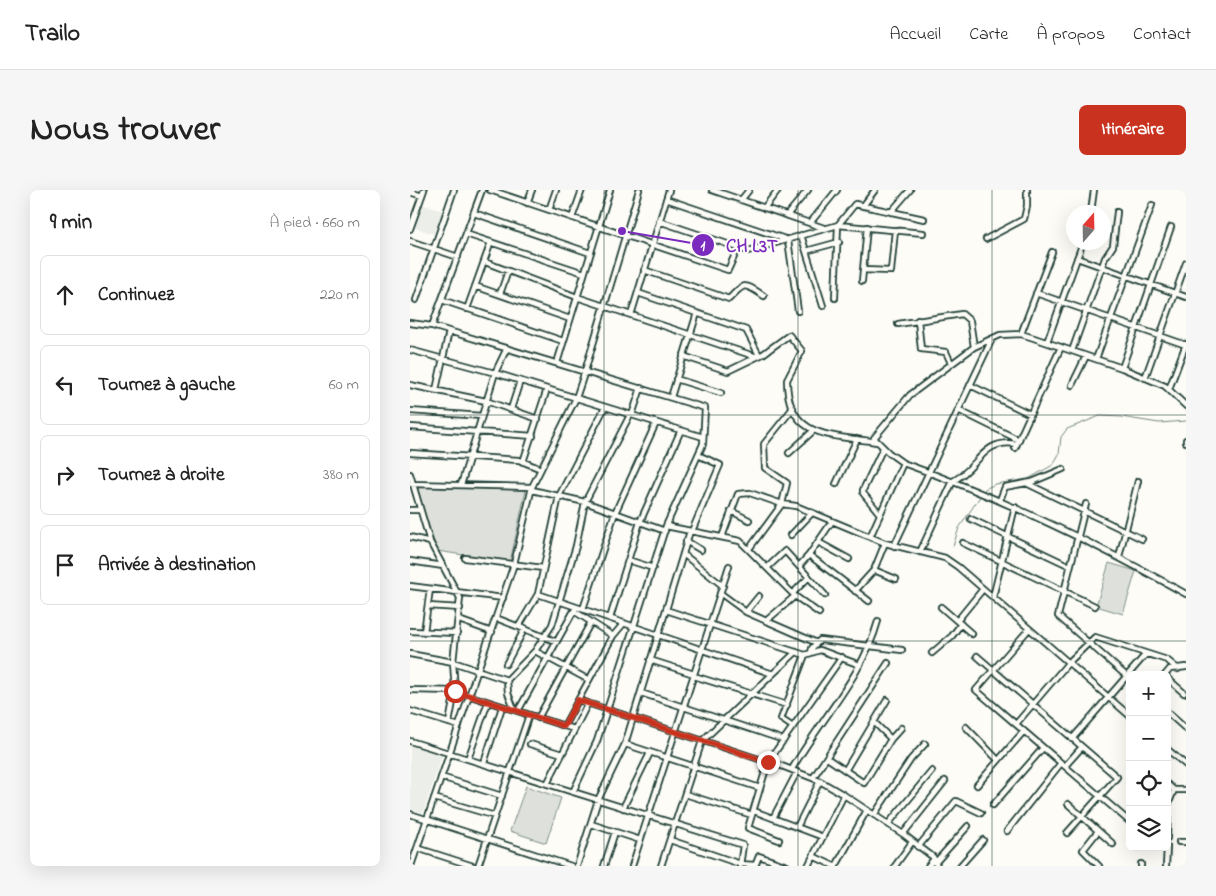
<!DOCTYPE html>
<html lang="fr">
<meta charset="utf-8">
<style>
body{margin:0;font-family:"Indie Flower",sans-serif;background:#f6f6f6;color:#222}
.controls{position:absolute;right:15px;bottom:15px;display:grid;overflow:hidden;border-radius:8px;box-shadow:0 5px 20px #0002}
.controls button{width:45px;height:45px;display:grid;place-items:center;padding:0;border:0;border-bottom:1px solid #e0e0e0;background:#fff;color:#222;font:25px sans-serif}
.compass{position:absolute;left:656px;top:15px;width:45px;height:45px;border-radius:50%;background:#fff;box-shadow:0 5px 20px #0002;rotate:20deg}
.stop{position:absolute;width:15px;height:15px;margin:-11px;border:4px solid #c8321e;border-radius:50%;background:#fff}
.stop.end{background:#c8321e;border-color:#fff;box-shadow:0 1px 5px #0008}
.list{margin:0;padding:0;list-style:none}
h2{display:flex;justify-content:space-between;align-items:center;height:65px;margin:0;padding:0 20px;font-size:21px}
h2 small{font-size:16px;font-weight:400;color:#767676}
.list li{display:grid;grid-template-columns:32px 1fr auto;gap:15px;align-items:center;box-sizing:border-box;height:80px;margin:0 10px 10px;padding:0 10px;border:1px solid #e0e0e0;border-radius:8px}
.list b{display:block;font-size:19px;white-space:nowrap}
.list em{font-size:16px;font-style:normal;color:#767676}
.icon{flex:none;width:28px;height:28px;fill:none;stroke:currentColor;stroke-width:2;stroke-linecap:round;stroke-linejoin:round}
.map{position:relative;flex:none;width:776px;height:676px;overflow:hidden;border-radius:8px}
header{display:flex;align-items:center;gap:30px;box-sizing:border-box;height:70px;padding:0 25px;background:#fff;border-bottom:1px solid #e0e0e0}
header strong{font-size:24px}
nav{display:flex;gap:28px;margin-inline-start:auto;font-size:18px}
.intro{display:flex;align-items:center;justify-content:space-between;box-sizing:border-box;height:120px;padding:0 30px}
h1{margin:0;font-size:35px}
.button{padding:12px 22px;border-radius:8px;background:#c8321e;color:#fff;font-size:18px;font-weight:700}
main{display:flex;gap:30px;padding:0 30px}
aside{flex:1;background:#fff;border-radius:8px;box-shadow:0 5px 20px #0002}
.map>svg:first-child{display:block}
</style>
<header>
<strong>Trailo</strong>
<nav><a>Accueil</a><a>Carte</a><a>À propos</a><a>Contact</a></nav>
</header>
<div class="intro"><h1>Nous trouver</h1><a class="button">Itinéraire</a></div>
<main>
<aside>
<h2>9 min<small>À pied · 660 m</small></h2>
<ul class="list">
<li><svg class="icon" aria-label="ahead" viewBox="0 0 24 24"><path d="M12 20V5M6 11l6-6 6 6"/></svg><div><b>Continuez</b></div><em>220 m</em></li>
<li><svg class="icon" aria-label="left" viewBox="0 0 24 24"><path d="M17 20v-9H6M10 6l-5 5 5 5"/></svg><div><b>Tournez à gauche</b></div><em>60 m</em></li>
<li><svg class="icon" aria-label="right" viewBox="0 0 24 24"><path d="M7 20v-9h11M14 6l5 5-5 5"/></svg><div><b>Tournez à droite</b></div><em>380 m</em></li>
<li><svg class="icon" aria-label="arrive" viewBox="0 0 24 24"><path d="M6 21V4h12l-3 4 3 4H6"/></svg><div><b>Arrivée à destination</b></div></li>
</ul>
</aside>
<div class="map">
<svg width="776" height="676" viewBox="0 0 776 676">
<rect width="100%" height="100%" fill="#fdfcf7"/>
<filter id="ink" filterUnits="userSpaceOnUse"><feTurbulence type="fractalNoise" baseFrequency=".02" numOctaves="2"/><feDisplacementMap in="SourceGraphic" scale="10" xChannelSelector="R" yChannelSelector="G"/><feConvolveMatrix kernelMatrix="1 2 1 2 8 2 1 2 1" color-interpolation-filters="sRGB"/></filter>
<g filter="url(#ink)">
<path fill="#eceee9" d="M11,14l22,7 -9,23 -22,-7z
M0,553l33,10 -20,60 -13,-4z"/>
<path fill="#dde0db" stroke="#7e8e88" d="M9,297l107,3 -16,72 -73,-11 -20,-61z
M699,373l27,8 -13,43 -27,-8z
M116,596l35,12 -15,45 -36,-12z"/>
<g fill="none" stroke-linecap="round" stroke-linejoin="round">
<path stroke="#75877f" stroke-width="1" d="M543,356l6,-18 26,-39 10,-5 33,-5 25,-14 6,-11 2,-17 6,-8 33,-13 21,1 38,6 27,-2"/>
<g stroke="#1f3d34" stroke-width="8">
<path id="minor" d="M80,0l238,80 10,-22
M302,0l112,38
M0,2l12,4
M256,9l122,41 10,71
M331,10l8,-10
M117,13l5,-13
M453,16l12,-16
M354,18l14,-18
M139,20l7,-20
M481,22l19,-22
M681,22l3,-22
M64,23l116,40
M377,25l21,-25
M162,28l10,-28
M249,31l89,30 90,-26 85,8
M400,33l27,-33
M0,39l14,-39
M56,44l118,39
M391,45l22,71
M576,49l38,-20 3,-13v-16
M0,51l48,16
M396,61l33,-9
M667,68l109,39
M75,72l92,35 180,60
M234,80l85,29c16,-17 15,-16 35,-3
M453,80l28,1 4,-41
M452,91l5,-54
M65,96l95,33
M228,103l108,37 13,25
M626,103l150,52
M90,104l8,-23
M425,108l3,-73 17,-21 69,15
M6,110l38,-110
M32,110l121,41
M57,119l24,-67
M221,125l38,-125
M508,130l3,29 25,3 5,11
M0,133l22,3 273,82 -2,36 -37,82 -69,215 -24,51
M488,134l64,-10 8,7 4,26
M22,136l50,-136
M611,144l31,-82
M637,152l36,-100
M0,160l85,23 208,64
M662,161l33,-93 8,-12 4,-34
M273,166l45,15 35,-17 26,-19 13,16 -15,29c0,59 45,55 90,62
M686,169l56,-154
M147,173l53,-173
M712,178l49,-141
M735,188l41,-115
M266,189l45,14
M0,195l76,16 52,18
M560,195l60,29
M662,195l14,-29
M759,199l17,-45
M26,200l13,-59
M261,207l26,-84
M776,216l-21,-20 -43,-18 -88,-30 -13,-4 -21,1 -26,12 -64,48 -36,43 15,15 14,10c99,35 192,80 283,131
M101,219l9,-28
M548,220l61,30
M0,221l72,5
M222,225l9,-27
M0,237l123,9
M776,250v2
M605,258l46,-101
M0,263l109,7 22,9
M379,263l24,-22
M113,272l24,-73
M0,284l20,68 30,56 -7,64 2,29 -6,32
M616,293l116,56
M1,294l121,3
M426,294l21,-45
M51,295l34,-112 12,-25
M122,300l53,12 80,29
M590,310l5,-13 27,-5 31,-13
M676,314l-28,112 72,63
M0,320h10
M321,321l18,9
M470,324l-17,-21v-3l20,-42
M561,329l99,47
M256,336l74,15 55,55 24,17
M282,341l28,-66 -22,-10
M381,345l21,-22
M0,347l20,5
M312,347l16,-43 12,-1 32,11 5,-21 -22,-15 -1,-24 29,-36
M460,347l33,-74
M276,351l15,9
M408,352l31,17
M553,353l132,63
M484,356l98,-207
M339,359l33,-45 14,2 89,37 60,15 13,9 172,149
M510,362l33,-71c26,-13 29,-43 64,-37
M273,364l40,32
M399,365l60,46
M709,367l19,-76
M55,368l78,10
M218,370l25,8
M0,371l33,5
M389,376l10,-11 22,-32
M358,377l17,-16 40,44
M464,380l22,9
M0,396l93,12
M445,401l19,-21 11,-27
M310,403l26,19 71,31
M383,403l16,-16
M128,404l235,80
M583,407l22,-90
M18,416l32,2
M531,417l31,27
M173,419l32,-96 41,-90
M256,420l139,45 15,-5 40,15
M164,421l39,25
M336,422l13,-16
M86,428l59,23
M200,428l30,-96 41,-92
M49,430l33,12
M356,431l29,-25
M547,431l26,-32
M109,436l19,-32 21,-98 46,-89
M619,439l-53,61 154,132
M0,441l47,2
M14,442l6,-43
M125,461l54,29
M401,463l1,-5 8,-8 82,10
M522,463l20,-17 9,-12
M0,464l43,8 54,18
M567,466l140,121 -50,56
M240,470l44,14
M96,474l19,-36
M755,485l5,-6 16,-2
M284,486l93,29
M757,488l17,15
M0,500l45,1 119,38
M231,503l143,47
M168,510l190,62
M104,519l-6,-16 -1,-13 28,-29 17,-26 24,-79 9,-44 45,-87
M0,521l49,15
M108,521l58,-104
M757,522l19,17
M128,528l53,-96
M464,532l17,17
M606,534l52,-61 27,-26 72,23 11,9
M154,536l49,-90 11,-13
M383,537l-12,-8 24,-64
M556,537l32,33
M662,549l74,-85
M0,551l333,104 -3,21
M120,554l32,10
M215,554l135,44
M757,559l19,16
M417,568l37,25 27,-44 10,-11
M58,569l20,-57
M359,571l51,20 24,14 59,39 30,23 4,9
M74,573l18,-56
M655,576l17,-19
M382,579c28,-49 71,-93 86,-148
M436,579l41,-69
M31,587l61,19
M403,588l75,-115
M137,594l41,-81
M757,594l7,6h12
M567,595l47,-54
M275,604l67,21
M24,608l61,18
M658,614l45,40
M583,615l50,-57
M213,618l27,-55
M344,621l69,26
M0,624l161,52
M464,625l37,-56 14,-15
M363,628l24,-46
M479,633l43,-52
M181,634l49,16
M387,637l23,-46
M597,641l54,-68
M688,641l-15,19 16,16
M493,644l42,-53
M757,648l1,-33 6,-15
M260,650l70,24 15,1
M369,650l-31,-12 20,-66 74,-105
M769,652h7
M508,657l38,-46 25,12
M7,658l56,18
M403,666l21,10
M525,673l33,-37
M1,676l103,-302 18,-77 44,-89 9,-27 54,-181
M68,676l51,-151
M167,676l21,-66 27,-56 65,-213
M194,676l11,-34
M222,676l97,-300
M251,676l41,-125 94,-89
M345,676l4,-10 28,10
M398,676l36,-71
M426,676l31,-56
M485,676l17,-24
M518,676l6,-7
M550,676l23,-26
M731,676v-2
M756,676l1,-19"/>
</g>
<use href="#minor" stroke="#fdfcf7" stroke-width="4.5"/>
</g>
</g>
<g fill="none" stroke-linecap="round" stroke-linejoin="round" filter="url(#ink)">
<path stroke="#c8321e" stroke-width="6" d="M45,501l109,35 14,-26 190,62"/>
</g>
<path fill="none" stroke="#1f3d34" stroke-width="1" stroke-opacity="0.55" d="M194,0v676M388,0v676M582,0v676M0,225h776M0,451h776"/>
<path fill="none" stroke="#7b2cbf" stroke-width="2" d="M212 41L293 55"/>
<g fill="#7b2cbf" stroke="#fdfcf7" stroke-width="2">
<circle cx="212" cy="41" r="5"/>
<circle cx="293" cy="55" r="12"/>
</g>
<g font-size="15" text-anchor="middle" font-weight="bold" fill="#fff">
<text x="293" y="60">1</text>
</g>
<g font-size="19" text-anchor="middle" font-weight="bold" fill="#7b2cbf" stroke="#fdfcf7" stroke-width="4" stroke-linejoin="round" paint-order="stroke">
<text x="342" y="62">CH L3T</text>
</g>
</svg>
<div class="controls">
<button>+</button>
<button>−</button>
<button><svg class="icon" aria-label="locate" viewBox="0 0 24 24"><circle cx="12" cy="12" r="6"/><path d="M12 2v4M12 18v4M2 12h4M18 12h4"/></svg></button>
<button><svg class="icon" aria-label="layers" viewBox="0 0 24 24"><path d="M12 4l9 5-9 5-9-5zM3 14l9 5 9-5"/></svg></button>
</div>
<svg class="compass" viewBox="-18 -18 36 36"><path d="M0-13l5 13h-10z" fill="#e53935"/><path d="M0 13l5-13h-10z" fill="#767676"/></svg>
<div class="stop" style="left:45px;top:501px"></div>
<div class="stop end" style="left:358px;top:572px"></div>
</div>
</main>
